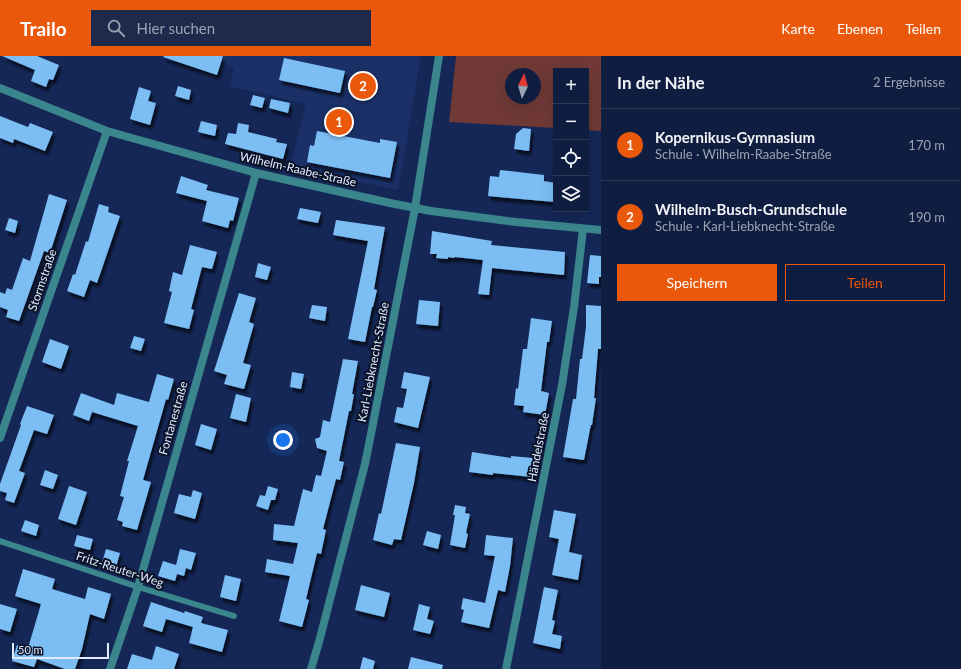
<!DOCTYPE html>
<html lang="de">
<meta charset="utf-8">
<style>
body{margin:0;font-family:Lato,sans-serif;background:#1d2a4b;color:#f1f3f6}
.controls{position:absolute;right:12px;top:12px;display:grid;overflow:hidden;border-radius:0px;box-shadow:0 4px 16px #0002}
.controls button{width:36px;height:36px;display:grid;place-items:center;padding:0;border:0;border-bottom:1px solid #2f3b59;background:#0f1d40;color:#f1f3f6;font:20px sans-serif}
.compass{position:absolute;left:505px;top:12px;width:36px;height:36px;border-radius:50%;background:#0f1d40;box-shadow:0 4px 16px #0002;rotate:5deg}
.scale{position:absolute;left:12px;bottom:10px;width:97px;box-sizing:border-box;padding-left:4px;border:2px solid #e3ecff;border-top:0;font-size:11px;line-height:14px;white-space:nowrap;color:#e3ecff;-webkit-text-stroke:3px #091227;paint-order:stroke}
.you{position:absolute;left:283px;top:384px;width:14px;height:14px;margin:-10px;border:3px solid #fff;border-radius:50%;background:#1a73e8;box-shadow:0 0 0 6px #1a73e833}
.badge{display:grid;place-items:center;width:26px;height:26px;border-radius:50%;background:#ea580c;color:#fff;font-size:13px;font-weight:700}
.pin{position:absolute;translate:-50% -50%;border:2px solid #fff;box-shadow:0 1px 4px #0006}
.list{margin:0;padding:0;list-style:none}
h2{display:flex;justify-content:space-between;align-items:center;height:52px;margin:0;padding:0 16px;font-size:17px}
h2 small{font-size:13px;font-weight:400;color:#9ba2b1}
.list li{display:grid;grid-template-columns:26px 1fr auto;gap:12px;align-items:center;box-sizing:border-box;height:72px;padding:0 16px;border-top:1px solid #2f3b59}
.list b{display:block;font-size:15px;white-space:nowrap}
.list p{margin:0;font-size:13px;white-space:nowrap;color:#9ba2b1}
.list em{font-size:13px;font-style:normal;color:#9ba2b1}
.actions{display:flex;gap:8px;padding:12px 16px}
.actions a{flex:1;padding:9px 0;border:1px solid #ea580c;border-radius:0px;text-align:center;font-size:14px;color:#ea580c}
.actions .main{background:#ea580c;color:#fff}
.icon{flex:none;width:22px;height:22px;fill:none;stroke:currentColor;stroke-width:2;stroke-linecap:round;stroke-linejoin:round}
.map{position:relative;flex:none;width:601px;height:613px;overflow:hidden}
header{display:flex;align-items:center;gap:24px;box-sizing:border-box;height:56px;padding:0 20px;background:#ea580c;color:#fff}
header strong{font-size:19px}
nav{display:flex;gap:22px;margin-inline-start:auto;font-size:14px}
.search{width:280px;height:36px;background:#1d2a4b;display:flex;align-items:center;gap:10px;box-sizing:border-box;padding:0 14px;border-radius:0px;color:#9ba2b1;font-size:15px}
main{display:flex}
aside{flex:1;background:#0f1d40}
.map>svg:first-child{display:block}
</style>
<header>
<strong>Trailo</strong>
<div class="search"><svg class="icon" aria-label="search" viewBox="0 0 24 24"><circle cx="10" cy="10" r="6"/><path d="M15 15l6 6"/></svg>Hier suchen</div>
<nav><a>Karte</a><a>Ebenen</a><a>Teilen</a></nav>
</header>
<main>
<div class="map">
<svg width="601" height="613" viewBox="0 0 601 613">
<defs>
<filter id="shadow"><feDropShadow dx="2.5" dy="4.5" stdDeviation="1" flood-color="#0009"/></filter>
</defs>
<rect width="100%" height="100%" fill="#142756"/>
<path fill="#1a3066" d="M193,0h228l-23,134 -108,-23 16,-63 -77,-18 5,-17z"/>
<path fill="#703936" fill-rule="evenodd" d="M456,0h145v75l-15,-1v-59h-30v57l-107,-6zM511,18h24v24h-24z"/>
<path fill="#7bbdf4" filter="url(#shadow)" d="M2,0h35l22,9 -6,15 -4,-1 -3,8 -15,-6 4,-11z
M164,0h59l-6,19 -54,-18z
M284,2l61,13 -5,22 -61,-13z
M178,30l13,4 -2,10 -14,-4z
M139,31l12,4 -3,10 8,2 -6,22 -20,-6z
M253,39l12,3 -3,10 -12,-3z
M271,43l19,4 -2,10 -19,-5z
M0,60l28,11 2,-4 23,9 -8,19 -31,-12 -1,4 -13,-5z
M201,65l16,4 -2,11 -17,-4z
M238,67l11,2 -1,7 29,7 -1,3 11,2 -4,15 -58,-15 3,-11 8,1z
M523,72l8,1 -2,22 -15,-2 2,-15z
M317,75l63,12v-4l17,3 -7,36 -83,-16 3,-17 4,1z
M500,114l44,5v6l12,2 -1,19 -67,-6 2,-20 9,1z
M181,120l27,9 -2,5 33,8 -6,23 -3,-1 -2,8 -26,-7 5,-20 -31,-8z
M49,138l18,6 -17,53 -6,-2 -25,70 -13,-4 2,-7 -8,-3v-15l5,2 2,-6 5,2 11,-32 7,3z
M99,148l10,3 -1,5 12,4 -23,67 -7,-3 -6,17 -17,-6 6,-17 2,1 11,-34 2,1z
M300,152l21,4 -3,11 -21,-4z
M9,162l9,3 -3,12 -10,-3z
M336,164l49,7 -11,62 3,1 -4,17h-1l-7,35 -17,-3 20,-98 -35,-6z
M432,175l60,10 -1,4 74,7 -1,23 -72,-7 -3,27 -11,-1 5,-34 -28,-3 -1,1 -6,-1v2l-12,-1 1,-4h-7z
M190,189l27,7 -5,17 -10,-2 -11,42 3,1 -5,19 -25,-6 8,-31 -3,-1 4,-19 9,3z
M590,199l11,1v21h-2v7l-12,-1z
M258,207l13,4 -4,13 -12,-3z
M239,237l17,5 -7,24 5,2 -11,39 8,2 -7,24 -20,-5 3,-9 -13,-4z
M419,244l21,2 -2,24 -22,-2z
M312,249l15,2 -2,14 -16,-3z
M586,249l15,1v43h-3l-4,49h2l-4,27h-1l-1,4 -6,31 -21,-3 10,-58h3l4,-40h2l4,-32z
M531,262l21,3 -3,21h-2l-6,49 8,2 -4,22 -22,-3 1,-6 -10,-1 2,-17 2,1 5,-40h4z
M134,280l11,3 -4,12 -11,-3z
M50,283l19,7 -8,23 -19,-7z
M343,303l15,2 -6,33h2l-3,17h-2l-10,50 5,1 -4,18 -4,-1 -13,50 3,1 -5,24 -4,-1 -11,46 3,1 -7,27 -23,-6 11,-45 -25,-4 2,-13 26,5 5,-21 -25,-3 1,-16 20,2 9,-37 9,3 4,-17 5,1 6,-25 -10,-3 -2,-9 5,-2 3,-17 7,2z
M292,316l12,2 -3,15 -11,-2z
M404,316l26,5 -12,51 -24,-6 3,-15 6,1 4,-19 -6,-1z
M157,318l17,5 -6,21 -2,-1 -23,81 8,2 -14,48 -15,-4 1,-4 -6,-2 7,-23 -4,-1 9,-35h-2l11,-35 -46,-14 -3,9 -16,-6 8,-22 33,12 3,-12 32,9z
M236,338l15,4 -5,24 -16,-4z
M27,350l27,9 -7,19 -13,-4 -15,41 6,2 -11,30 -9,-3 2,-7 -7,-2v-7l21,-59 -1,-1z
M201,368l16,5 -6,21 -16,-5z
M396,387l24,4 -6,36 -13,57 -7,-1 -2,6 -19,-5 6,-27 2,1z
M472,396l39,6v-2l22,2 -2,19 -38,-4v2l-24,-3z
M45,414l13,5 -5,14 -13,-4z
M69,430l18,6 -11,33 -18,-6z
M268,430l10,3 -3,11h-4l-3,10 -12,-4 4,-11 5,1z
M193,434l9,3 -7,26 -21,-6 5,-19 12,3z
M455,449l11,2 -1,6 5,1 -4,19 2,1 -3,14 -15,-3 5,-30h-2z
M554,454l22,4 -7,38 13,3 -4,25 -26,-5 7,-36 -10,-2z
M25,464l14,5 -3,11 -15,-5z
M427,475l14,4 -3,14 -15,-4z
M77,479l16,4 -3,11 -16,-4z
M486,479l27,3 -3,28 -5,26 -7,-2 -9,38 -28,-6 3,-12 -3,-1 2,-11 22,5 10,-47 -11,-1z
M106,493l14,4 -4,14 -14,-4z
M180,493l16,4 -5,17 -5,-2 -2,8 -7,-2 -2,7 -17,-5 5,-15 13,4z
M23,513l32,10 -3,10 33,10 3,-12 23,7 -7,25 -14,-5 -8,35 -7,20h-10l-28,-10 -3,8 -22,-6 5,-16 11,3 13,-44 -26,-8z
M225,519l16,4 -5,22 -16,-4z
M361,529l29,8 -6,24 -29,-7z
M544,531l14,3 -6,30 3,1 -3,13 10,2 -2,13 -27,-6z
M151,546l33,11 1,-2 18,6 -2,6 27,7 -6,22 -33,-9 4,-16 -27,-8 -4,13 -19,-6z
M0,548l17,5 -7,23 -10,-3z
M419,548l11,3 -3,12 7,2 -4,13 -17,-4z
M156,590l23,8 -5,15h-47l5,-15 20,6z
M363,601l12,4 -2,8h-13z
M411,601l32,8 -1,4h-34z"/>
<g fill="none" stroke-linecap="round" stroke-linejoin="round">
<path stroke="#3b858d" stroke-width="6" d="M0,485l138,46 96,29"/>
<path stroke="#3b858d" stroke-width="8" d="M0,32l107,43 149,42 134,30 41,8 85,11 85,8
M0,382l107,-307
M110,613l28,-82 118,-414
M311,613l8,-27 46,-178 6,-30 44,-226 24,-152
M506,613l56,-284 12,-78 9,-78"/>
</g>
<g text-anchor="middle" dominant-baseline="central" stroke-width="4" stroke-linejoin="round" paint-order="stroke">
<g font-size="12" fill="#e3ecff" stroke="#091227">
<text transform="translate(298 113) rotate(13)">Wilhelm-Raabe-Straße</text>
<text transform="translate(42 224) rotate(-71)">Stormstraße</text>
<text transform="translate(373 306) rotate(-79)">Karl-Liebknecht-Straße</text>
<text transform="translate(173 362) rotate(-74)">Fontanestraße</text>
<text transform="translate(538 391) rotate(-79)">Händelstraße</text>
<text transform="translate(120 513) rotate(18)">Fritz-Reuter-Weg</text>
</g>
</g>
</svg>
<div class="controls">
<button>+</button>
<button>−</button>
<button><svg class="icon" aria-label="locate" viewBox="0 0 24 24"><circle cx="12" cy="12" r="6"/><path d="M12 2v4M12 18v4M2 12h4M18 12h4"/></svg></button>
<button><svg class="icon" aria-label="layers" viewBox="0 0 24 24"><path d="M12 4l9 5-9 5-9-5zM3 14l9 5 9-5"/></svg></button>
</div>
<svg class="compass" viewBox="-18 -18 36 36"><path d="M0-13l5 13h-10z" fill="#e53935"/><path d="M0 13l5-13h-10z" fill="#9ba2b1"/></svg>
<div class="scale">50 m</div>
<div class="you"></div>
<div class="pin badge" style="left:339px;top:66px">1</div>
<div class="pin badge" style="left:363px;top:30px">2</div>
</div>
<aside>
<h2>In der Nähe<small>2 Ergebnisse</small></h2>
<ul class="list">
<li><span class="badge">1</span><div><b>Kopernikus-Gymnasium</b><p>Schule · Wilhelm-Raabe-Straße</p></div><em>170 m</em></li>
<li><span class="badge">2</span><div><b>Wilhelm-Busch-Grundschule</b><p>Schule · Karl-Liebknecht-Straße</p></div><em>190 m</em></li>
</ul>
<div class="actions"><a class="main">Speichern</a><a>Teilen</a></div>
</aside>
</main>
